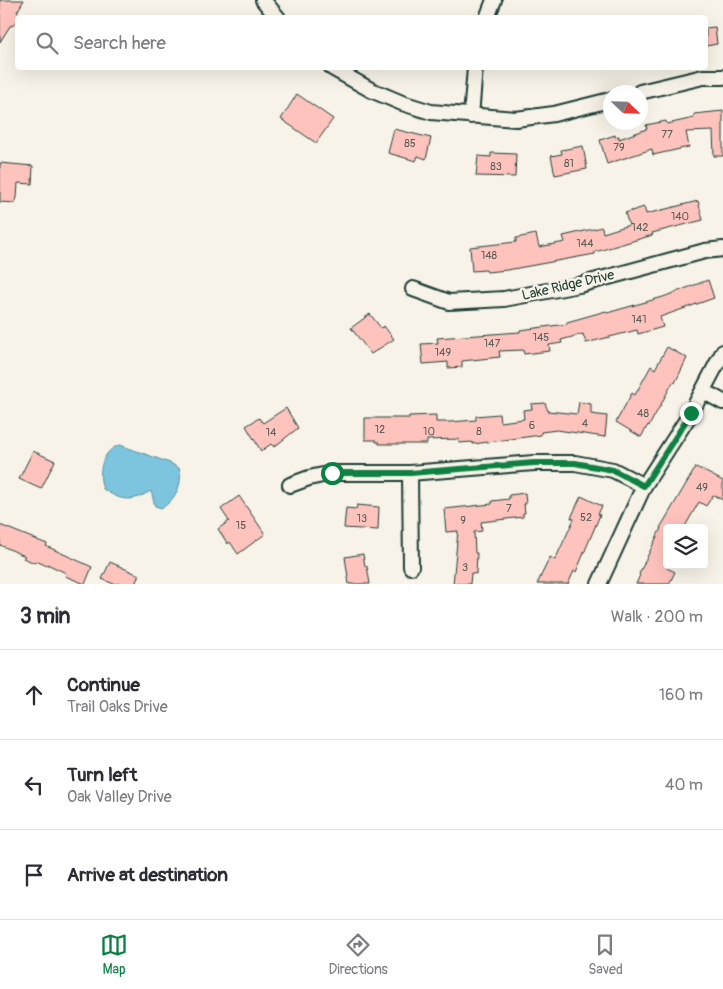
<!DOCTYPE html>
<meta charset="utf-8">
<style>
body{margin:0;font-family:Pangolin,sans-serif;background:#f2f2f3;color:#2b2b33}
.controls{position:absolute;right:15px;bottom:15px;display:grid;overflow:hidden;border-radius:5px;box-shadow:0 5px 20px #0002}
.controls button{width:45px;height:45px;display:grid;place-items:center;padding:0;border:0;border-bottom:1px solid #e1e1e2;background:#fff;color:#2b2b33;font:25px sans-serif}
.compass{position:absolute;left:603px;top:85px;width:45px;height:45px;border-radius:50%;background:#fff;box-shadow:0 5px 20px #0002;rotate:113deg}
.stop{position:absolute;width:15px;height:15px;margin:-11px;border:4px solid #0b8043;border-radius:50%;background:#fff}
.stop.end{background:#0b8043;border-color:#fff;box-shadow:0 1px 5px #0008}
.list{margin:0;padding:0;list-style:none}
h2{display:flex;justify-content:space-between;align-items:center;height:65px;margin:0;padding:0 20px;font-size:21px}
h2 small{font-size:16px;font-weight:400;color:#7c7c81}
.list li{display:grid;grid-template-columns:32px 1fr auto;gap:15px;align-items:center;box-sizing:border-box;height:90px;padding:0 20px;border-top:1px solid #e1e1e2}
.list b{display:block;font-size:19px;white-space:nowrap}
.list p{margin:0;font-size:16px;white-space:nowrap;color:#7c7c81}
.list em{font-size:16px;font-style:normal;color:#7c7c81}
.icon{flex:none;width:28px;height:28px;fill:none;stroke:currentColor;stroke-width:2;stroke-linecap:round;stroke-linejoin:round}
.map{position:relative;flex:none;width:723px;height:584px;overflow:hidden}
.search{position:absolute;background:#fff;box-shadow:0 5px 20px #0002;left:15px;right:15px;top:15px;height:55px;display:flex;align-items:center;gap:12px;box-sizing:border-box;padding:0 18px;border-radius:5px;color:#7c7c81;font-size:19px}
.sheet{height:335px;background:#fff}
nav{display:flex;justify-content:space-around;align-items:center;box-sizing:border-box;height:70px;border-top:1px solid #e1e1e2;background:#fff;font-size:14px;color:#7c7c81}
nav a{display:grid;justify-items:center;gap:2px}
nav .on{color:#0b8043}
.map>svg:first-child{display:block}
</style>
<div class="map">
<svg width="723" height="584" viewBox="0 0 723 584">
<rect width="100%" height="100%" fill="#f7f3e8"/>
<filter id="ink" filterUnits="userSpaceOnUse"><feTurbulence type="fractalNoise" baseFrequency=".02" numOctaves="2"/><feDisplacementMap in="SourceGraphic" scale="10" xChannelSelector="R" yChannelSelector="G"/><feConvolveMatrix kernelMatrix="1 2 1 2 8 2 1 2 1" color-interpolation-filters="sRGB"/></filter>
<g filter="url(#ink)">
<path fill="#7dc5de" stroke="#578f9a" d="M120,445l50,18 9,5c5,15 -4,32 -17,40l-7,-2 -4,-15c-4,2 -8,4 -12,6 -14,5 -24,0 -36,-8 -6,-17 -1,-39 17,-44z"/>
<path fill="#ffc3bd" stroke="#1f3d34" d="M0,0h24l-7,12 3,2 -2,6 -4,5 -4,1 -10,16z
M715,27l2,17 -11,2v-18z
M297,94l36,25 -17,24 -35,-24z
M723,111v45h-9l-1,-25 -27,1 3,15 -36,8 -1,-6 -45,15 -7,-24 15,-5v2l4,-1v3l28,-10 -1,-4 20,-4 1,3 27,-6v-4z
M394,129l37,9 -5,21 -8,-3 -2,5 -28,-8z
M583,146l4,23 -32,6 -4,-19 11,-2 -1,-4z
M491,153l25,1 -1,23 -39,-1 2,-20 13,1z
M0,163l33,3 -1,18 -14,-1 -1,15 -2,5 -15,-1z
M698,201l5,19 -51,13 1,2 -58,17v2l-88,16 -20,2 -1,-2 -14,1 -2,-24 46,-5v-4l20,-4 3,13 26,-5 -2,-6 39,-9 1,6 26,-8 -4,-12 19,-6 2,7z
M708,280l6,18 -54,19 3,10 -25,7 -1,-4 -51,13 -3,-9 -22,6 1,3 -13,2 1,6 -26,3 -1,-4 -24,1 1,6 -38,4v6l-14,1v-6l-25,2 -2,-20 17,-1 -1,-5 83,-6v-2l47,-6v-2l39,-11 1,2 56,-16z
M370,314l11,14 3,-2 10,13 -23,15 -20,-26z
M667,347l20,11 -12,25 -2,-1 -24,44 -1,-1 -7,12 -25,-15 16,-29 3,2 16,-29 4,3z
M579,402l12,2v10l16,2 -2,21 -48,-7 -16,2v3l-68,9 -1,-2 -13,1v-4l-32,1v4h-48v-2h-3v-2h-11v-22h44v-2l27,-1v7h14l26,-2v-4l23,-2 1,8 24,-3 -1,-9 9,-1 -1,-5 14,-1 3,8 29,3z
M286,408l12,20 -24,19 -3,-3 -10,7 -15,-25 13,-8 4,5z
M33,451l22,10 -14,28 -22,-10z
M696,467l27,14v19l-10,-5 -7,11 -7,-4 -15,26h-17v40l8,4 -6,12h-33l4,-9 -1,-1 22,-46h-1z
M525,493l1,11h-2l1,9h-2v4l-42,5 1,9 -8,1 1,21h2l-1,21 -5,-1 -1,11h-17l5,-53 -12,1 -2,-23 48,-5v-3l17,-2v-4z
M239,496l26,38 -27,20 -8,-12 -2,2 -10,-15 11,-8 -8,-12z
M581,496l21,10 -4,8 2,1 -24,57 -2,-1 -6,13h-31l13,-27 5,3 19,-41 -3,-1z
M357,505l22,2 -1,23 -34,-2 2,-20 10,1z
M0,525l47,19 -1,2 46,21 -7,17 -20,-8 1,-3 -19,-9v2l-11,-5 -1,2 -12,-5 2,-2 -25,-11z
M363,554l2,12h2l3,18h-21l-4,-27z
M110,562l29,13 -4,9h-21l-12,-5z"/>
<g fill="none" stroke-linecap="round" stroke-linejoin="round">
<g stroke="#1f3d34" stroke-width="18">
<path id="minor" d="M263,0l15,18
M487,18l7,-18
M332,68l39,22 31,13 29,9 85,7 38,-5 56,-14
M640,92l63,-15h20
M471,116l4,-48
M413,289l36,13 55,-3 75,-14 126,-34 18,-2
M703,391l20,11
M410,473l1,94
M290,485l19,-7 23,-5h78l124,-10h41l38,7 31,16
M599,584l45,-98 47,-73 32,-61"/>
</g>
<use href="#minor" stroke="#f7f3e8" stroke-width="14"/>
</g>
</g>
<g fill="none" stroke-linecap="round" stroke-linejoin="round" filter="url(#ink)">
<path stroke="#0b8043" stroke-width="6" d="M332,473h78l124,-10h41l38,7 31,16 47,-73"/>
</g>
<g text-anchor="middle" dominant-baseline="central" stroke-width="5" stroke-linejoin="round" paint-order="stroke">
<g font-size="11" fill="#575e56">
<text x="667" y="134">77</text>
<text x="410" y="143">85</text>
<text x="619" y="147">79</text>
<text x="569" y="163">81</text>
<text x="496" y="166">83</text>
<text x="680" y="216">140</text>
<text x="640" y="227">142</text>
<text x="585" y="243">144</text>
<text x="489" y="255">148</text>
<text x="639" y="319">141</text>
<text x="541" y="337">145</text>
<text x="492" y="343">147</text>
<text x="443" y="352">149</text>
<text x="643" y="413">48</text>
<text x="585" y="423">4</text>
<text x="532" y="425">6</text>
<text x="380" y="429">12</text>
<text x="429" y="431">10</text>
<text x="479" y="431">8</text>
<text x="271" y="432">14</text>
<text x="702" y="487">49</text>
<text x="509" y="508">7</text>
<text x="586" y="517">52</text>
<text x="362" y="518">13</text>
<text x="463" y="520">9</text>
<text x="241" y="525">15</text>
<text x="465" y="567">3</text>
</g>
<g font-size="14" fill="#1f3d34" stroke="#f7f3e8">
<text transform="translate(568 285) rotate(-13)">Lake Ridge Drive</text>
</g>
</g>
</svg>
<div class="controls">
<button><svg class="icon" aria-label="layers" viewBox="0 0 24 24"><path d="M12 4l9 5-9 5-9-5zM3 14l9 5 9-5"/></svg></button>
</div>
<svg class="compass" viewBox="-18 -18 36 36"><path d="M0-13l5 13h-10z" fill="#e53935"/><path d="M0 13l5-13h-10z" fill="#7c7c81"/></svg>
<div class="stop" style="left:332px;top:473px"></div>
<div class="stop end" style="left:691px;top:413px"></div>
<div class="search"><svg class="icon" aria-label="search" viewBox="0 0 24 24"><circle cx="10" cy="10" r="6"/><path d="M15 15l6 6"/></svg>Search here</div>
</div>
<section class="sheet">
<h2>3 min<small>Walk · 200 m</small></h2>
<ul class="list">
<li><svg class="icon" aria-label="ahead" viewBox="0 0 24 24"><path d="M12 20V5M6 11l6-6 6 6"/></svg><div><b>Continue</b><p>Trail Oaks Drive</p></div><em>160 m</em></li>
<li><svg class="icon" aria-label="left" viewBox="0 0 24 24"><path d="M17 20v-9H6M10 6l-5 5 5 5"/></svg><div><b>Turn left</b><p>Oak Valley Drive</p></div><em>40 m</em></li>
<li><svg class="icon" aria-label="arrive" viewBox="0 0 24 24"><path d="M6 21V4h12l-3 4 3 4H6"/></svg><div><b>Arrive at destination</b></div></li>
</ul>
</section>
<nav>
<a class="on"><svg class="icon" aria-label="map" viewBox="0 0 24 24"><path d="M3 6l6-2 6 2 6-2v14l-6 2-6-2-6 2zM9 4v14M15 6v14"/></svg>Map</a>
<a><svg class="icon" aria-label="directions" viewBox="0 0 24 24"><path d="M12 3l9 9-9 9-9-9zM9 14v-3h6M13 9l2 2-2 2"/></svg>Directions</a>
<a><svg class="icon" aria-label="saved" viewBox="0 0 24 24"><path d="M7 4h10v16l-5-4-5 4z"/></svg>Saved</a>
</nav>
